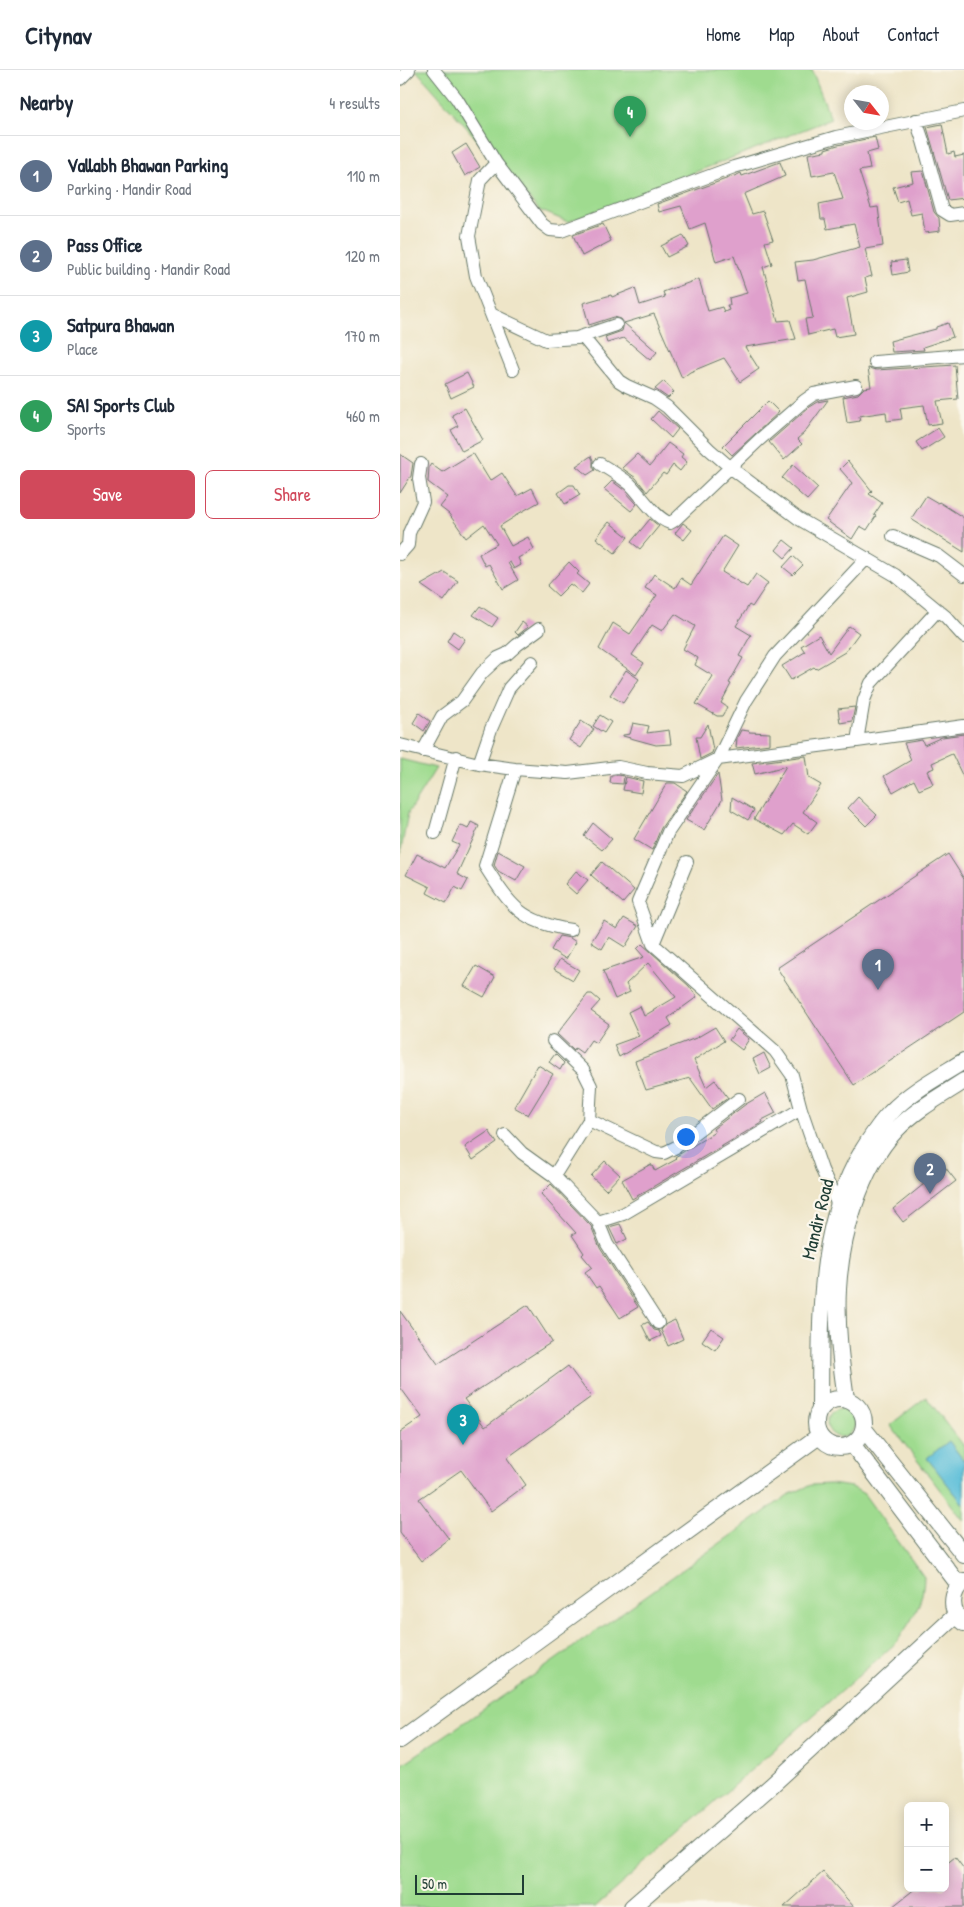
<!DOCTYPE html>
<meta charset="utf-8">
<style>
body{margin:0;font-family:"Patrick Hand",sans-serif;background:#f2f2f3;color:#1f2937}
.controls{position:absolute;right:15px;bottom:15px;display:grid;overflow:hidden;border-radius:8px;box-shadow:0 2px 12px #0003}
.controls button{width:45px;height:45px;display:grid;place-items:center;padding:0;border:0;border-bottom:1px solid #e0e1e3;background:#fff;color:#1f2937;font:25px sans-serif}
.compass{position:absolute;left:444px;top:15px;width:45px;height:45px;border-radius:50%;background:#fff;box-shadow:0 2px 12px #0003;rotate:121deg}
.scale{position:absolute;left:15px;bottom:12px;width:109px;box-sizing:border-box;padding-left:5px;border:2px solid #1f3d34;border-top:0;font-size:14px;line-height:18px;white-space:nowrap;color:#1f3d34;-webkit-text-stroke:4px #fbf7ec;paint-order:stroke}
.you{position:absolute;left:285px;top:1066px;width:18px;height:18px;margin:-12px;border:4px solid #fff;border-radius:50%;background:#1a73e8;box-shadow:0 0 0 8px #1a73e833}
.badge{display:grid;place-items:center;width:32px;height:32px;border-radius:50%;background:#d1495b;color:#fff;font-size:16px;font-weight:700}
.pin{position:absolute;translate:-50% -41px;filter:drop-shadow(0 1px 2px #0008)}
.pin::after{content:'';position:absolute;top:26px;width:18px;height:15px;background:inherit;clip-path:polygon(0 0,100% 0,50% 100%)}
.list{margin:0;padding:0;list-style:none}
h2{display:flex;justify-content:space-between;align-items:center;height:65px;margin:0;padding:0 20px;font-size:21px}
h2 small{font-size:16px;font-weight:400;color:#747a83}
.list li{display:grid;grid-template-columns:32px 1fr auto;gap:15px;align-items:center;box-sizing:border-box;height:80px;padding:0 20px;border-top:1px solid #e0e1e3}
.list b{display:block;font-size:19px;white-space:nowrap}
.list p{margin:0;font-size:16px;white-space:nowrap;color:#747a83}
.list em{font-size:16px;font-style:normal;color:#747a83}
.actions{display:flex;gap:10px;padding:15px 20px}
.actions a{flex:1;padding:11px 0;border:1px solid #d1495b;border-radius:8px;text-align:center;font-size:18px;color:#d1495b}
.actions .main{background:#d1495b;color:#fff}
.map{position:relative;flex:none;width:564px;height:1837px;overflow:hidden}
header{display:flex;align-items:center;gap:30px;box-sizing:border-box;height:70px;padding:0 25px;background:#fff;border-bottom:1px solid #e0e1e3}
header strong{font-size:24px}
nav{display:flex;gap:28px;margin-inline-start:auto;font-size:18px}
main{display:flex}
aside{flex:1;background:#fff}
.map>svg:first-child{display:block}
</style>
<header>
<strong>Citynav</strong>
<nav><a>Home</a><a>Map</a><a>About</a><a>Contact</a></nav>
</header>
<main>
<aside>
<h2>Nearby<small>4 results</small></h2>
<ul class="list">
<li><span class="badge" style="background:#5c6f8a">1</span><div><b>Vallabh Bhawan Parking</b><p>Parking · Mandir Road</p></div><em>110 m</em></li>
<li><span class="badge" style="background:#5c6f8a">2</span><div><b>Pass Office</b><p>Public building · Mandir Road</p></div><em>120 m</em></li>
<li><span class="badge" style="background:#0f9aa8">3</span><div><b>Satpura Bhawan</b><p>Place</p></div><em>170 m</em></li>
<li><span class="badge" style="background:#2e9e5b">4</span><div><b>SAI Sports Club</b><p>Sports</p></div><em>460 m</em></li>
</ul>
<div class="actions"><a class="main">Save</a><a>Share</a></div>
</aside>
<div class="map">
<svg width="564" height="1837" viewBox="0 0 564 1837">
<rect width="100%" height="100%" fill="#fbf7ec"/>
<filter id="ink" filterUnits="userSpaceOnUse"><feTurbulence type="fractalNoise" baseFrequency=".02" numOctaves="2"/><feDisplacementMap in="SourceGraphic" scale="10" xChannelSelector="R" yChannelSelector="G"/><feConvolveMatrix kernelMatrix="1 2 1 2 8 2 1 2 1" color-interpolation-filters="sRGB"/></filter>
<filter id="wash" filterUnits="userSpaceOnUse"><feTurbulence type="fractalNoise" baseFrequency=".0096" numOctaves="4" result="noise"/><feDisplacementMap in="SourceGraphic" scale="20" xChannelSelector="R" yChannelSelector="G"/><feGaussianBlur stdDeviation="1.12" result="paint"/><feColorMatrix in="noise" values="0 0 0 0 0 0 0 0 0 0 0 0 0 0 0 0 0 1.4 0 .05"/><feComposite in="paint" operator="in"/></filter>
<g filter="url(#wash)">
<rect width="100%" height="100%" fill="#eee5c8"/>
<path fill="#9fdb8f" stroke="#5f8c62" d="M16,0h396l19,49 -263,103 -29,-12z
M0,689l36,9 -28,45 -8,43z
M526,1327l38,49v15l-15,-20 -22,17 37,47v16l-74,-96z
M427 1353a14 14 0 1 1 28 0a14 14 0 1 1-28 0Z
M430,1414l22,3 12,7 60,83c-1,30 -12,41 -27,65l-302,265h-195v-141l134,-91 254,-180 23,-10z"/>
<path fill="#59bdd8" stroke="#3c7d86" d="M549,1371l15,20v44l-37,-47z"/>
<g id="blocks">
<path fill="#dfa0cc" d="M542,54l6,30 6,-2 1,5 9,-2v43l-16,2 -21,-73z
M475,67l3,13 -11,3 3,16 -11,2 12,37 7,-1 5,39 -18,3 7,27 -7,2 3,14 -21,6 7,36 -19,3 -2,-8 -25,6 -3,-16 8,-1 -8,-39 -7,1 -3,-18 18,-2 47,-13 -6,-23 -27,5 -2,-10h-4l-2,-15 24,-5 -9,-27 -22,4 -4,-22 17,-3v-2l13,-4z
M66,74l14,23 -15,9 -13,-23z
M380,92l5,14 -41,18 8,20 11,-3 10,29 -8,2 7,22 -9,3 15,54 12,-1 6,19 -51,8 14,22 -19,13 -16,-24 -34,14 -8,6 -28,-64 -30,9 -3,-4 -7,-2 -25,8 -6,-22 28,-8 1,2 23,-9 5,17 25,-8 -2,-5 36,-13 9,32 14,-4 2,5 5,-2 -2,-5h3l-1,-7 18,-5 -13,-37 -18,6 -11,-39 -15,6 -9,-23 -22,6 -2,-8 80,-29 4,-2 1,3z
M523,101l11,41 5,6 1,13 -15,2 -3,-20 -11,2 -4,-16 -9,3 -5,-15 20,-5 -2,-10z
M203,154l8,17 -29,15 -9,-21z
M283,165l6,11 -22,11 -6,-11z
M506,190l2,12 -15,3 -2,-13z
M224,253l33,29 -7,8 -26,-22 -17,5 -2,-6 17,-6z
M548,253l5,14 -30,10 1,3 -32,2 -2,-11 46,-12v-2z
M555,295l3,34 -21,2 5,22 -14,2 -4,-20 -24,3 2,11 -15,2 -1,-9 -27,4 1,5 -13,2 -4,-26 15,-3 6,-6 7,-1 -3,-19 8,2z
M67,303l7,14 -23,11 -6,-14z
M264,311l10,11 -6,6 -13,-9z
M428,330l-24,33 -7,6 5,5 -18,16 -15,-18 40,-35 8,-5z
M368,331l11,11 -47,43 -9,-9z
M65,338l18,32 -21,11 -11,-21 7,-4 -6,-11z
M258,341l20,18 -7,9 -20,-19z
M538,358l6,9 -22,14 -6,-9z
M268,373l15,11 -2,3 6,5 -7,9 -7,-6 -7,10 -3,-2 -16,19 -11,-14 -14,-10 15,-14 13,12z
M73,383l17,28 12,-8 15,23 15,-8 7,14 -23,13v1l-16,10 11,20 17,-9 6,12 -16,9 3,7 -7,4 -4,-7 -2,1 10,17 -15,9 -14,-25 -4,2 -6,-12 18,-10 -13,-20 -18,14 -17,-24 -9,-7 8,-10 -20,-15 1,-15 2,-3 11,8z
M0,384l13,9 -2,13 -11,17z
M191,386l2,4v7l2,3 -8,5 -11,-9z
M448,391l24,30 -3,3 13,9 -8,12 2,1 -9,14 -7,-4 -8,13 -26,-19 26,-37 -12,-14z
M393,395l25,23 -11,12 -25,-22z
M212,411l12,9 13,14 -6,7 -27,-22z
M169,415h5l6,10 -15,9 -7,-11z
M526,426l12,7 1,-1 25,16v34l-53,-33z
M250,449l9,7 -19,23 -9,-7z
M209,452l19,15 -13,16 -19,-15z
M283,453l9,7 -8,10 -9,-7z
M323,466l15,10 -16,26 25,15 9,-13 12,9 -16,24 -3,-2 -13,21 15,9 -12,21 4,2 -14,25 2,1 -10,19 6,4 -5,9h-5l-21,-12 17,-28 -18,-11 3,-7 -15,-9 12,-23 -20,-12 -13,17 -10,-6 -20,30 12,8 -8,12 -37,-26 14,-26 17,11 27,-39 -12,-7 9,-14 21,14 6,-10 10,7z
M384,470l10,8 -9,10 -9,-8z
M393,486l10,9 -10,10 -10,-8z
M169,492l10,10 -2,2 12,10 -7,9 -12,-9 -12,12 -11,-10z
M44,502l14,9 -14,20 -23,-16z
M80,536l18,12 -6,9 -19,-12z
M122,552l6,5 -10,8 -3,-3z
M449,556l10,7 -14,19 -29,17 -2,-2 -23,13 -9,-14 23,-14 -4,-6 18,-11 10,18z
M53,561l12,8 -7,10 -11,-8z
M226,600l13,9 -16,24 -13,-8z
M455,637l-3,14 -12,2 -2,-14z
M19,643l11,8 -6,10 -11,-8z
M200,645l11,7 -7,11 -11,-7z
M181,651l13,8 -13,19 -12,-8z
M233,653l16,3 -2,7 22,-3 2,14 -15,1 -33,-9v-1l7,-1z
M308,654l5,26 -1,3 -12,6 -4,-22h4z
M341,660l8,1v1l21,1v11l-34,4 1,-10z
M564,664v45l-12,-25 -20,9 2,5 -7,3 6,13 -14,6 -5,-10 -21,12 -9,-16 27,-16 -7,-17 18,-3 2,5 18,-8z
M406,686l3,22 12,7 -18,27 14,10 -9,12 -15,-10 -9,11 -30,-16 32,-53 -31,8 -3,-11z
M318,704l4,26 -18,30 -18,-10z
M218,705l6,1 -1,8 -13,-1 1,-7z
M226,707l17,4 -2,12 -18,-3z
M267,713h8l12,8 -26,37 -9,22 -18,-11z
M332,727l22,13 -6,10 -17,-10z
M458,727l19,18 -11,11 -18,-18z
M71,752l8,4 -22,48 11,6 -6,11 -7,-4 -9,16 -19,-10 3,-6 -24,-12 11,-21 28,14 14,-23 -7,-3 8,-17 8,4z
M193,753l19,16 -10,11 -18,-14z
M98,781l27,15 -9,15 -18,-10 -4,-6z
M548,784l16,25v133l-110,73 -77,-117z
M202,792l32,28 -11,13 -32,-28z
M176,801l12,9 -12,14 -11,-10z
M224,848l14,8 -13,21 -16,-10 -7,12 -11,-7 13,-21 13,8z
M159,866l11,2 6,4 -10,17 -15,-9z
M242,874l47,42 8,11 -29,21 4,7 -53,32 -5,-12 25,-9 -11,-24 12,-6 4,10 32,-19 -28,-34 -22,21 4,8 -15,7 -12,-28 41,-14 -7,-8z
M160,889l19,11 -6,10 -19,-11z
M76,896l19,11 -11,20 -20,-11z
M188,924h4l8,7 -9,10 18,13 -13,19 -5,-3 -9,13 -7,-5 -1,2 -17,-16z
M315,957l9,14 -30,19 12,27 9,-7 13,18 -16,11 -22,-31 -44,12 -11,-29 61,-23z
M337,959l12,10 -7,11 -13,-10z
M364,983l7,15 -11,6 -7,-15z
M155,984l9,9 -4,7 -11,-8z
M138,995l15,9 -25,41 -14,-8z
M365,1023l11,20 -14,7 1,2 -131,77 -10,-19 29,-16 4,7 22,-12 -2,-2 40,-25 -2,-3 33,-25z
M89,1061l8,12 -24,17 -8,-13z
M205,1091l15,14 -14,15 -15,-14z
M545,1097l11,14 -53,41 -10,-13z
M151,1114l40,42 9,22 38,59 -18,11 -21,-32 -3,2 -11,-16 7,-5 -10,-12 2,-2 -12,-18 4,-2 -35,-39z
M220,1154l7,15 -10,5 -8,-17z
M128,1235l24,37 -88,57 21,28 83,-61 23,31 -84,61 19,27 -35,26 -30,-41 -42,29 30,40 -28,22 -21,-28v-101l22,-15 -22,-30v-76l38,53z
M275,1250l8,19 -15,7 -7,-16 5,-6z
M248,1252l6,8 5,1 2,5 -11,5 -8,-16z
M311,1258l13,9 -9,13 -13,-9z
M555,1787l9,12v38h-72l24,-19h29v-23z
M423,1802l31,35h-70z"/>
</g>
</g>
<g filter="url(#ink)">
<use href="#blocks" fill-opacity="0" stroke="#677868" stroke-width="1"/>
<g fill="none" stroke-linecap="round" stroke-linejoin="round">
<g stroke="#677868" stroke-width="14">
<path id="minor" d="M34,0l23,29 39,64 46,61 8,6 11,1 173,-64 102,-30 128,-26
M0,9l9,-9
M516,50l7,21 19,69 8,5 14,-2
M96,93l-16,17 -11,56 7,40 37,94
M91,244l55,26 31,-2 39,-13
M182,266l37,45 8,5 27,12 13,9 42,42 22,19 68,51 96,56 51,42 18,20
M475,292l89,-7
M200,394c10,6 20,12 30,20 11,11 26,35 40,39l5,-3 84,-80 45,-39 10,-7 42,-8
M493,466l46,20 25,19
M0,484l8,-9 1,-12 14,-31 -4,-24 2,-14
M457,671l7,-41 7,-17 67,-73
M0,675l79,19 36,5 53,4 50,-6 29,6 36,3 35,-17 139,-18 107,-15
M23,681l19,-35 20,-15 20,-28 16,-15 9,-4 10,-9 22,-16
M79,694l12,-35 18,-41 23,-26
M115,699l-30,97c26,41 36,56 86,64
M35,763l21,-76
M253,874l34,-82
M153,971l30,29 8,16 -2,34
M105,1065l17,18 32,23 44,46 25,-8 178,-105
M154,1106l35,-56 67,32 8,1 12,-6 63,-48
M438,1135l-16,-35 -21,-61 -9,-34 -17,-24 -122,-107 -15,-42 30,-70 50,-73 28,-58 29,-45 92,-98
M198,1152l9,22 51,79"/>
</g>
<g stroke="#677868" stroke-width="18">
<path id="tertiary" d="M416 1353a24 24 0 1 1 48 0a24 24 0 1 1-48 0Z
M446,1329c-5,-36 -10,-73 -8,-110 3,-52 22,-121 58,-159 19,-20 45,-34 68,-49
M420,1338c1,-87 -4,-180 43,-258 8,-13 16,-26 27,-37 21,-22 48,-36 74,-52
M464,1359l100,126
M452,1374l107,141
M564,1511c-14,11 -15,31 0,42
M0,1670l419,-304
M232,1837l139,-121 185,-171"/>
</g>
<use href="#minor" stroke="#fff" stroke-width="12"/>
<use href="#tertiary" stroke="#fff" stroke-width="16"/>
</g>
</g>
<g text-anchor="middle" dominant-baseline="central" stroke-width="4.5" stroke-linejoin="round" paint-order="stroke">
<g font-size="19" fill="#1f3d34" stroke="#fbf7ec">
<text transform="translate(417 1149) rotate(-76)">Mandir Road</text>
</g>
</g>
</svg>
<div class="controls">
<button>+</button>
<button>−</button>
</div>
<svg class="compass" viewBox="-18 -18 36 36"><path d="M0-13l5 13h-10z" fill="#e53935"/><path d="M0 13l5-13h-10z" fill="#747a83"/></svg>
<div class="scale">50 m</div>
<div class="you"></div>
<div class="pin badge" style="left:478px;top:920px;background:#5c6f8a">1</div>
<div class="pin badge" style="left:530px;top:1124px;background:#5c6f8a">2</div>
<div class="pin badge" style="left:63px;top:1375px;background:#0f9aa8">3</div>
<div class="pin badge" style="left:230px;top:67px;background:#2e9e5b">4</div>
</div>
</main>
